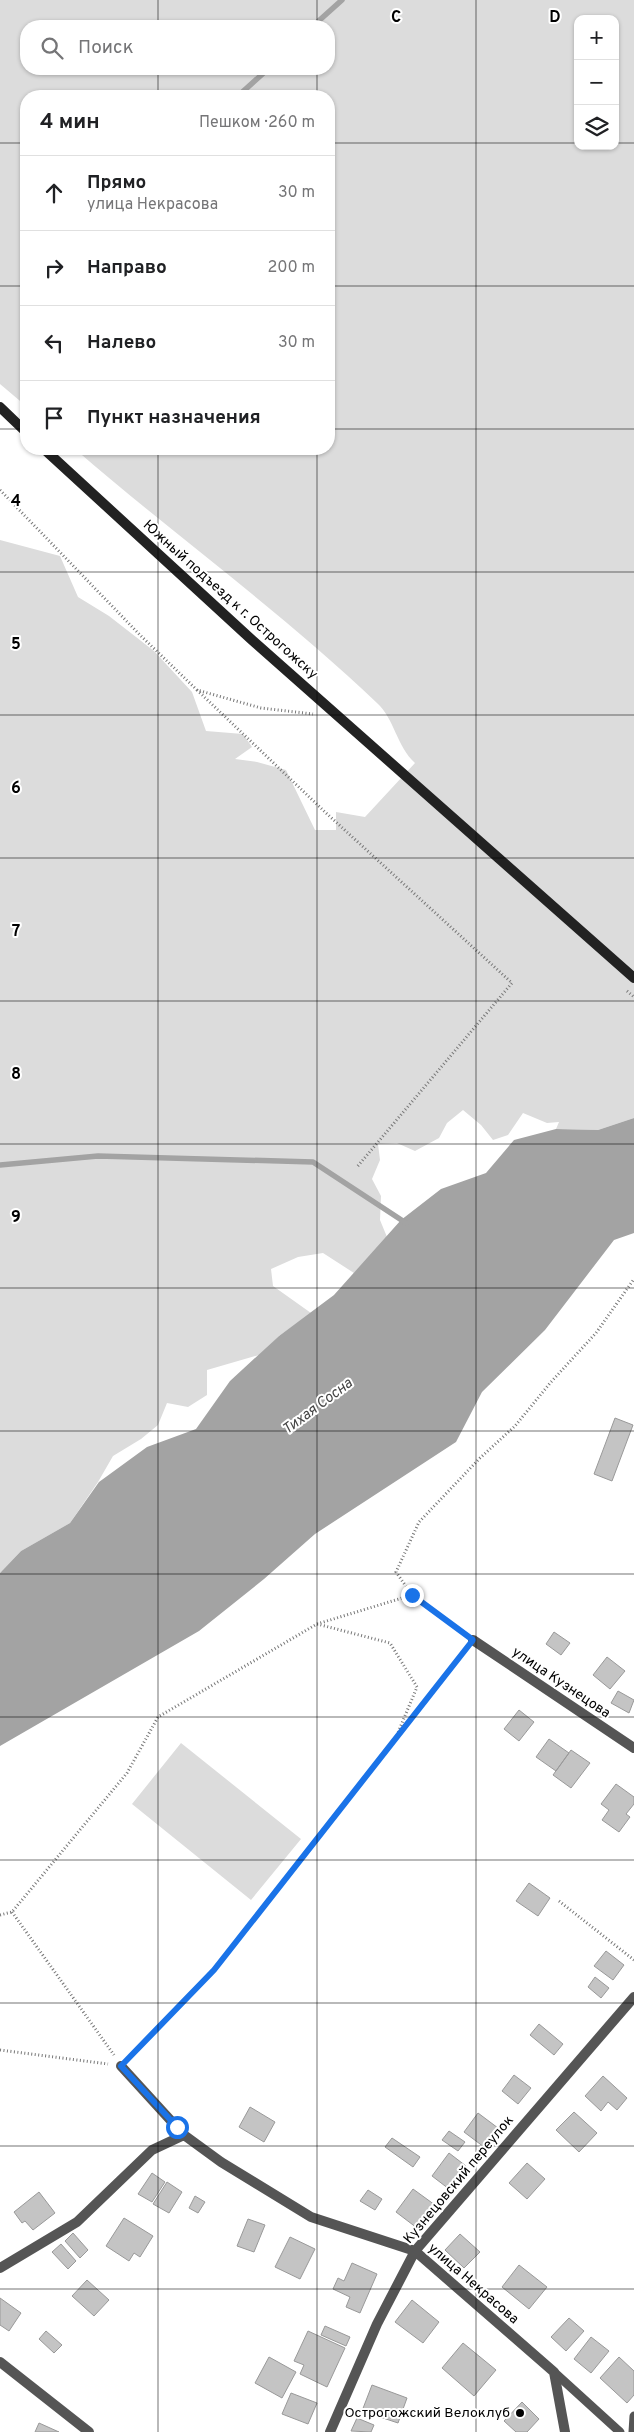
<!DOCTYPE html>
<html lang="ru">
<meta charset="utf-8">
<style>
body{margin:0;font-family:Overpass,sans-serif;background:#f6f6f6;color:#202124}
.controls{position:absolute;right:15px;top:15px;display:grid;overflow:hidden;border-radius:10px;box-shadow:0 1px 4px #0004}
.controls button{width:45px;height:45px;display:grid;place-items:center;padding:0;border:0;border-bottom:1px solid #e0e0e0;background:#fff;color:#202124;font:25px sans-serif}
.stop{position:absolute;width:15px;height:15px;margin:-11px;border:4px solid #1a73e8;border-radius:50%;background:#fff}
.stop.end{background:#1a73e8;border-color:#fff;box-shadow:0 1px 5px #0008}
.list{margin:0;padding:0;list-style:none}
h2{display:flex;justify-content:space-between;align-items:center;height:65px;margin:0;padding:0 20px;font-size:21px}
h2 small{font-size:16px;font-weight:400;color:#757577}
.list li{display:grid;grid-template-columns:32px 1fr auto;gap:15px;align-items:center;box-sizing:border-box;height:75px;padding:0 20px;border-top:1px solid #e0e0e0}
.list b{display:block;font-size:19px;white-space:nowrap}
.list p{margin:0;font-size:16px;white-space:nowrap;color:#757577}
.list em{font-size:16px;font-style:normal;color:#757577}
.icon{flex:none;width:28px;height:28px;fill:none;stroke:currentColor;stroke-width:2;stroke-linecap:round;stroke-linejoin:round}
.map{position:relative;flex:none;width:634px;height:2432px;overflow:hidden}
.search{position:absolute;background:#fff;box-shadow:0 1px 4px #0004;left:20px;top:20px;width:315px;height:55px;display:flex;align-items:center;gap:12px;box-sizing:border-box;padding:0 18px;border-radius:20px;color:#757577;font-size:19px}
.panel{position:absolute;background:#fff;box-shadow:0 1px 4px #0004;left:20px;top:90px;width:315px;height:365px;border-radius:20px}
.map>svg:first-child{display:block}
</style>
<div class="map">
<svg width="634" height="2432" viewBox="0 0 634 2432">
<rect width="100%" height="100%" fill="#fff"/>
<path fill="#dcdcdc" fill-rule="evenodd" d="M0,0h634v1118l-36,12 -42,-1 3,-7 -12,1 -24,-10 -15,22 -15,5 -12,-15 -18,-15 -16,13 -8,15 -24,13 -18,-8 -19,1 2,16 -8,19 9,17 -1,24 7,17 -33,36 -31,-20 -25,4 -27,12 2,17 38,27 -32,23 -20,19 -52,15v25l-19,12 -21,-4 -9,22 -17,14 -28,17 -15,26 -28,41 -49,28 -21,22v-1033l60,16 18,41 31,19 45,35 38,41 14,39 37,3 9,13 -17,12 22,3 29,8 29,60h21v-18l29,5 50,-54c-18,-16 -21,-45 -38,-60 -95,-91 -203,-168 -302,-254h254v-353h-303v310l-26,-22zM578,19h37v127h-37zM26,26h303v43h-303z
M181,1743l120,96 -50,61 -119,-96z"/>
<path fill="#a3a3a3" d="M634,1118v115l-20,7 -69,90 -63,62 -26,50 -141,92 -51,45 -65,52 -199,115v-173l21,-22 49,-28 29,-41 48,-35 49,-18 34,-48 49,-45 55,-41 67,-75 40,-31 45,-16 28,-33 42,-11 42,1z"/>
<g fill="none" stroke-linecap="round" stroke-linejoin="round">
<path stroke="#a3a3a3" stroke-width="5.5" d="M313,26l29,-26
M238,96l30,-27
M0,1165l98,-9 215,6 93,61"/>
</g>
<path fill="#c4c4c4" stroke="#999" d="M615,1418l18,7 -21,56 -18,-7z
M554,1632l16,11 -9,12 -15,-11z
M607,1657l18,14 -15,18 -17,-14z
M618,1691l16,9 -5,13 -18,-10z
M519,1710l15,12 -15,19 -15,-12z
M549,1739l20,14 -13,18 -20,-14z
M571,1750l19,13 -19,25 -18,-13z
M616,1784l18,13v7l-8,10 4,3 -11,15 -17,-12 7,-10 -8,-6z
M529,1883l21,15 -12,18 -22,-15z
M606,1951l18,14 -11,15 -19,-14z
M595,1977l14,11 -8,10 -13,-11z
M539,2024l24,20 -9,11 -24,-20z
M514,2075l17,13 -13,16 -16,-13z
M603,2076l24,22 -10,12 -9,-8 -7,9 -16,-15z
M250,2107l25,15 -11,20 -25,-15z
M574,2112l23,21 -18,19 -23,-22z
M478,2113l20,15 -14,19 -20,-15z
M449,2131l16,11 -7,9 -16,-11z
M392,2138l28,19 -7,10 -28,-20z
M449,2153l17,13 -17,23 -17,-13z
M527,2163l18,16 -18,20 -18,-16z
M152,2173l13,9 -13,20 -14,-8z
M167,2182l15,10 -13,21 -16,-9z
M413,2189l22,16 -18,23 -21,-16z
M368,2190l14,9 -7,11 -15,-9z
M39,2192l16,21 -22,17 -8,-9 -3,2 -8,-11z
M195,2196l10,6 -7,11 -9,-5z
M124,2218l29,18 -13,21 -6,-4 -5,8 -23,-15z
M248,2219l17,6 -11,27 -17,-6z
M73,2233l15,17 -8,8 -15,-17z
M460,2234l20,18 -16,16 -19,-18z
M290,2237l25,12 -15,30 -25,-12z
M61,2244l15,17 -8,8 -16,-17z
M352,2263l25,11 -17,39 -14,-6 4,-10 -17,-8 5,-11 6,3z
M519,2265l28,22 -18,22 -27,-22z
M87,2280l22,20 -15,16 -22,-20z
M0,2298l21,15 -12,18 -9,-6z
M412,2300l27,22 -16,21 -28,-21z
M569,2318l15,13 -18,20 -15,-14z
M325,2326l25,11 -4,9 -25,-11z
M46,2331l16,14 -8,8 -15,-14z
M308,2331l37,17 -18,39 -27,-13 4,-9 -10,-4z
M591,2337l18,14 -18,22 -17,-14z
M463,2343l33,27 -22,26 -32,-28z
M269,2357l27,15 -14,26 -27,-15z
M619,2357l15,14v24l-7,8 -27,-25z
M372,2385l35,13 -9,25 -36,-12z
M291,2393l26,10 -9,21 -26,-10z
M522,2402l17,17 -12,13h-11l-12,-11z
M357,2418l17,7 -3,7 -20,-1z
M39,2423l20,9h-24z"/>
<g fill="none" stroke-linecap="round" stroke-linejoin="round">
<path stroke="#777" stroke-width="3" stroke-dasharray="1 2.5" stroke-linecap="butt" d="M0,490l140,145 57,55 64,18 52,6
M197,690l128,122 187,171 -155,184
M627,991l7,6
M317,1624l95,-29
M463,1633l-51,-38 -16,-23 23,-50 61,-64 35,-32 36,-44 45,-49 38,-54
M559,1901l75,59
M12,1912l102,143
M0,1915l12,-3 115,-139 31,-56 159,-93 73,19 27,44 -20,48
M0,2050l108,14
M130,2056l84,-86 251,-319"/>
<path stroke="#555" stroke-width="9" d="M554,2372l66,60
M633,2432l1,-16"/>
<path stroke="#555" stroke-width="10" d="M473,1640l161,108
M121,2066l63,69 37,27 90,55 104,34 139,121 11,60
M0,2268l77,-46 75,-72 32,-15
M0,2362l89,70
M330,2432l47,-108 38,-73 219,-254"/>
<path stroke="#222" stroke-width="10" d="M0,407l26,25
M44,449l208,191 382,338"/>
</g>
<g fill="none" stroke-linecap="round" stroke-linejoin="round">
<path stroke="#1a73e8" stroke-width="6" d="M177,2127l-56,-61 93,-96 259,-330 -61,-45"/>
</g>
<path fill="none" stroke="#000" stroke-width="1" stroke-opacity="0.55" d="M158,0v26M317,0v26M476,0v2432M158,69v27M317,69v27M0,143h26M329,143h249M615,143h19M0,286h26M329,286h305M0,429h26M329,429h305M158,449v1983M317,449v1983M0,572h634M0,715h634M0,858h634M0,1001h634M0,1144h634M0,1288h634M0,1431h634M0,1574h634M0,1717h634M0,1860h634M0,2003h634M0,2146h634M0,2289h634"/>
<circle fill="#000" stroke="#fff" stroke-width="2" cx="520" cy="2413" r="5"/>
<g text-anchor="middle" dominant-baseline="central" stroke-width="4" stroke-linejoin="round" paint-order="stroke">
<g font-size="14" fill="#000" stroke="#fff">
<text transform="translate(230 600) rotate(42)">Южный подъезд к г. Острогожску</text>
<text transform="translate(561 1683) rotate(34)">улица Кузнецова</text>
<text transform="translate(459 2180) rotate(-50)">Кузнецовский переулок</text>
<text transform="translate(473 2284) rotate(41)">улица Некрасова</text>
</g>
<g font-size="14" fill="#000" stroke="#fff" text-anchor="end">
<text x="510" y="2413">Острогожский Велоклуб</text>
</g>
<g font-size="15" font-style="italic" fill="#444" stroke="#fff">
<text transform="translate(318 1407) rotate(-37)">Тихая Сосна</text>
</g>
</g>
<g font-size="16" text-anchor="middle" font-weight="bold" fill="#000" stroke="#fff" stroke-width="4" stroke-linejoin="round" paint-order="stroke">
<text x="396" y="22">C</text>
<text x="555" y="22">D</text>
<text x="16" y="506">4</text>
<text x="16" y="649">5</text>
<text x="16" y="793">6</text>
<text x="16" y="936">7</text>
<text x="16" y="1079">8</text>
<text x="16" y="1222">9</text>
</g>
</svg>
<div class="controls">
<button>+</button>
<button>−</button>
<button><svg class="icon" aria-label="layers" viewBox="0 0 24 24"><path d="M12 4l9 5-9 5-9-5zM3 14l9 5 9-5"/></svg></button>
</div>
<div class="stop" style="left:177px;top:2127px"></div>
<div class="stop end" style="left:412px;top:1595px"></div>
<div class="search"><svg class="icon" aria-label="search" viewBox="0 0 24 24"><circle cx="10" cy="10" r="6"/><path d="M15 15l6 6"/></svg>Поиск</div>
<section class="panel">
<h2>4 мин<small>Пешком · 260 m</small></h2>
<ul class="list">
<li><svg class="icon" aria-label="ahead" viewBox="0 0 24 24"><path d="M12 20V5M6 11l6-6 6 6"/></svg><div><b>Прямо</b><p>улица Некрасова</p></div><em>30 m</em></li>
<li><svg class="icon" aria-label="right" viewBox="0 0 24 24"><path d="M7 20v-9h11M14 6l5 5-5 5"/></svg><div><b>Направо</b></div><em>200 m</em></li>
<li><svg class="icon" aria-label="left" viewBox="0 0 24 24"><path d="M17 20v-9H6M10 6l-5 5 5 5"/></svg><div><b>Налево</b></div><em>30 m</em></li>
<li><svg class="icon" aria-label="arrive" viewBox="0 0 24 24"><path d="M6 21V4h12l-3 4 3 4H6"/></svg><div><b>Пункт назначения</b></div></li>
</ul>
</section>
</div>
